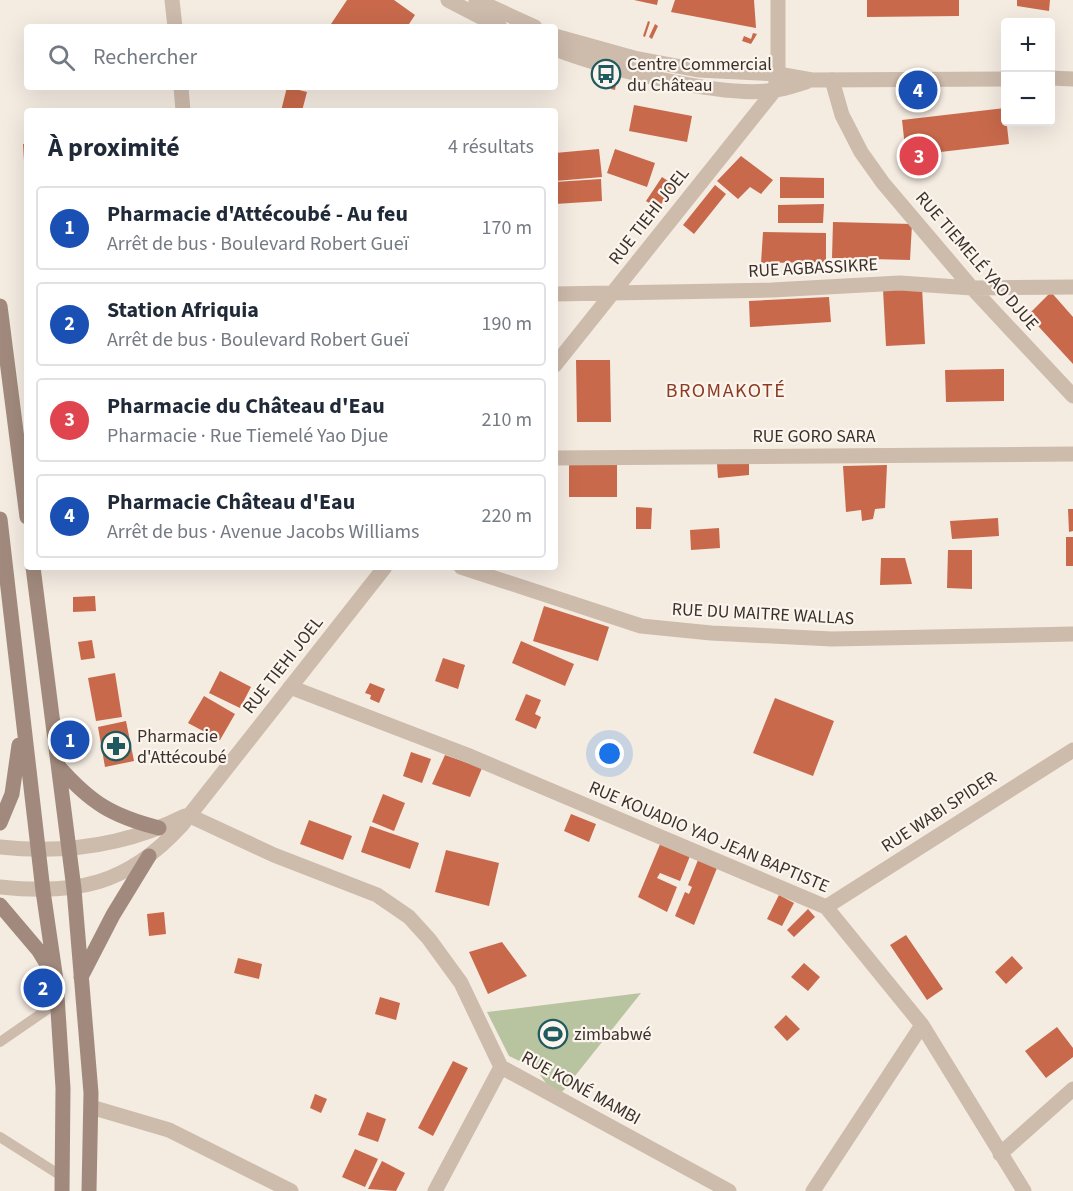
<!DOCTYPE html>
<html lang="fr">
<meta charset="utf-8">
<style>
body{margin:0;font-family:"Source Sans 3",sans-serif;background:#f2f2f3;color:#1f2937}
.controls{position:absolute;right:18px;top:18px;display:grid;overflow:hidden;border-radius:6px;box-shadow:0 6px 24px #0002}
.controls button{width:54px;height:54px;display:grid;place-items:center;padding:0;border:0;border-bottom:2px solid #e0e1e3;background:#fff;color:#1f2937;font:30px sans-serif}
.you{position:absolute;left:610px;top:754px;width:21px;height:21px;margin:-15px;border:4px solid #fff;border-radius:50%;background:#1a73e8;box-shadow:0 0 0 9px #1a73e833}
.badge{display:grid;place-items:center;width:39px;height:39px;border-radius:50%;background:#d93025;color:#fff;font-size:20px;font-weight:700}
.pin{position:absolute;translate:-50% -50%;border:3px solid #fff;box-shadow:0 2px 6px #0006}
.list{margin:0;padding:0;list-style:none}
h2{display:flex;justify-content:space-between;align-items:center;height:78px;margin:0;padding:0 24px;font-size:26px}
h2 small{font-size:20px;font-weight:400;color:#747a83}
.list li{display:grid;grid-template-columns:39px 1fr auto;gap:18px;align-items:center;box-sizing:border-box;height:84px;margin:0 12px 12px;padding:0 12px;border:2px solid #e0e1e3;border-radius:6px}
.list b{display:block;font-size:22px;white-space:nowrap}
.list p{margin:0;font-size:20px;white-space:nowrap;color:#747a83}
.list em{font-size:20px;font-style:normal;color:#747a83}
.icon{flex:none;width:33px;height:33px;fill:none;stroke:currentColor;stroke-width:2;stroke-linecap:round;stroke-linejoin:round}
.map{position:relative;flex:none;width:1073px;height:1191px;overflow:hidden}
.search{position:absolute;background:#fff;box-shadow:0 6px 24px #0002;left:24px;top:24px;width:534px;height:66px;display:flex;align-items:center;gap:15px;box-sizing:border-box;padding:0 21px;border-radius:6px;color:#747a83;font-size:22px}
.panel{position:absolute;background:#fff;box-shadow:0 6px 24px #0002;left:24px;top:108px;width:534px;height:462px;border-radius:6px}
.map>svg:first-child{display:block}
</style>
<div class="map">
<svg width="1073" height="1191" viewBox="0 0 1073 1191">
<rect width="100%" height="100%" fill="#f4ebe1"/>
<path fill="#b8c4a0" d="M641,993l-78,98 -8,5 -19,-27 -27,-13 -22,-44z"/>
<path fill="#c8694b" d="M347,0h47l21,15 -8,12h-78z
M634,0h24l-1,5z
M675,0h79l2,28 -85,-16z
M867,0h92v16l-92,1z
M1017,0h33l-1,11 -32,-5z
M648,21l2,1 -5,15 -2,-1z
M655,24l3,2 -6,13 -3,-2z
M753,33l4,1 -6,10 -9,-3 2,-5 7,3z
M615,72l3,1 -3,17 -4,-1z
M287,87l20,5 -5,19h-21z
M634,105l58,11 -5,26 -58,-11z
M1005,108l4,36 -103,12 -4,-36z
M23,144h4v34h-2z
M599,149l3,28 -47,4v-28z
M615,149l40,14 -8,24 -40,-14z
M741,156l32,24 -12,14 -11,-7 -12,12 -21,-18z
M662,177l12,8 -16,24 -12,-8z
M780,177l44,1v20h-44z
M601,179l1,22 -47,3v-22z
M715,185l11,9 -32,40 -11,-9z
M824,204l-1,19h-45v-18z
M833,222l79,2 -2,36 -78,-2z
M763,232l63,1v29l-65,1z
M922,287l3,57 -39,2 -3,-57z
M1051,292l22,25v47l-45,-49z
M829,297l2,25 -81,5 -1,-26z
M576,360h34l1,62h-34z
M1004,369v32l-58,1 -1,-32z
M749,462v13l-31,3 -1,-14z
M569,465h48v32h-48z
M887,465l-2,43 -10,1 -2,10 -11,2 -1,-11 -15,2 -3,-46z
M636,507l16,1 -1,21h-15z
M1068,509h5v22l-4,1z
M998,518l1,18 -47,3 -2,-18z
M719,528l1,20 -29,2 -1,-20z
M1066,537h7v29h-7z
M948,550h24v39l-25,-1z
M881,558h24l7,26 -32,1z
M95,596l1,15 -23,1v-15z
M544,606l65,21 -11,34 -65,-20z
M92,640l3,18 -14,2 -3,-18z
M521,641l53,23 -9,22 -53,-23z
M443,658l22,7 -7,24 -23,-8z
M220,671l31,16 -11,21 -31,-15z
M115,673l7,44 -26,4 -8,-43z
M370,683l15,6 -6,14 -9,-4 1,-4 -6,-2z
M526,694l15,6 -6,14 6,3 -5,12 -21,-9z
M204,696l31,18 -15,26 -32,-17z
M775,698l59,23 -21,55 -60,-23z
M126,721l8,40 -29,6 -7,-40z
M411,752l20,7 -9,24 -19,-7z
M445,755l37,13 -12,29 -38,-13z
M383,794l22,9 -11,28 -22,-9z
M571,814l25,10 -7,18 -25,-11z
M309,820l43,16 -9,24 -43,-16z
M370,826l49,17 -9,26 -49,-17z
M661,842l29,14 -10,25 -20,-8 -3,5 20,9 -10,25 -29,-15z
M446,850l53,13 -10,43 -54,-14z
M698,860l19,8 -23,57 -19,-9 10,-24 4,2 3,-7 -4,-2z
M779,895l15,8 -12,23 -15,-7z
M808,909l7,8 -21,20 -7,-7z
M164,912l2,22 -17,2 -2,-22z
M906,935l37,54 -16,11 -37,-55z
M502,942l25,34 -39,18 -19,-42z
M1012,956l11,12 -17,16 -11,-12z
M238,958l24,6 -3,15 -25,-6z
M804,963l16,14 -12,14 -17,-14z
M380,997l20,6 -4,17 -21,-6z
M786,1015l14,14 -13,12 -13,-14z
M1057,1027l16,21v9l-27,21 -21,-27z
M453,1061l15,7 -35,68 -15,-8z
M315,1094l12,5 -6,14 -11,-5z
M367,1112l19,7 -8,23 -20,-7z
M355,1149l23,10 -13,28 -23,-10z
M382,1161l23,12 -9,18 -28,-2z"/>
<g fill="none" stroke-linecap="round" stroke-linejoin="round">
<path stroke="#cdbbac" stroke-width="10" d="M0,1042l58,-40
M0,1137l63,40"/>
<path stroke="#cdbbac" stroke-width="15" d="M172,0l3,27
M832,80l10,35 19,37 22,31 89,105 101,108
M181,87l2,24
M555,294l217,-4 128,-7 72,5 101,-1
M555,365l219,-274 4,-17v-74
M555,458l518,-4
M461,567l180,59 70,7 121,6 241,-5
M290,687l177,68 359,152 96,118 102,166
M188,815l86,40 103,40 32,22 20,22 32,44 40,84 228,124
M0,847c64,7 127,-2 185,-31
M0,887c76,8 127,-2 181,-61l204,-259
M826,907l247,-157
M91,1107l78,23 122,61
M1000,1154l73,-65
M435,1191l66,-124
M813,1191l109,-166"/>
<path stroke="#cdbbac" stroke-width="15" d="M448,0l52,27
M476,0l59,27
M555,36l79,22 64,12 80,4 34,6 194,-1
M555,49c50,19 169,50 220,41 11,-1 21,-5 31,-8
M1050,78l23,1"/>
<path stroke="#a18a7d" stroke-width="15" d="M0,306l27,211
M0,519l43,372 13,89 7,108 -1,103
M33,567l41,322 17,204 -2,98
M59,767c32,36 53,49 100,61
M0,823l12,-29 7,-49
M0,905l39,46 14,23
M81,977l32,-62 36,-59"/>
</g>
<defs>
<g id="bus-ring" transform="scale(1.5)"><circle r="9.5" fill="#fbf5ee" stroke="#1f5a5e" stroke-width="1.5"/><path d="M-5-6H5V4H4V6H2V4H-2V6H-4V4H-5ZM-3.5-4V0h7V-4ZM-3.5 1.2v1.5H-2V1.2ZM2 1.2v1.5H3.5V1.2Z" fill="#1f5a5e"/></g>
<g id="pharmacy-ring" transform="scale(1.5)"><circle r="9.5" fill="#fbf5ee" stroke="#1f5a5e" stroke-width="1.5"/><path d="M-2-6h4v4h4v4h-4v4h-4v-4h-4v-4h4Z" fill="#1f5a5e"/></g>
<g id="stadium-ring" transform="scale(1.5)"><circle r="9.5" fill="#fbf5ee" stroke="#1f5a5e" stroke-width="1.5"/><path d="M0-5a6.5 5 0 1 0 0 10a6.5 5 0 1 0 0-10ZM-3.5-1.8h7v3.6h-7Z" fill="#1f5a5e"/></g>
</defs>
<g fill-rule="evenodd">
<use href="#bus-ring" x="606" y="74"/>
<use href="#pharmacy-ring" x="116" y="746"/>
<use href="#stadium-ring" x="553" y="1034"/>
</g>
<g text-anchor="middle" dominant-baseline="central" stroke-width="4.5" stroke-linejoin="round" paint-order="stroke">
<g font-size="18" fill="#3b302b" stroke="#fbf5ee" text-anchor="start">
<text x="627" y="64">Centre Commercial<tspan x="627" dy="21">du Château</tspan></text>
<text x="137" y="736">Pharmacie<tspan x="137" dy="21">d'Attécoubé</tspan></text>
<text x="574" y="1034">zimbabwé</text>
</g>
<g font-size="18" fill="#3b302b" stroke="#fbf5ee">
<text transform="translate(649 216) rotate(-52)">RUE TIEHI JOEL</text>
<text transform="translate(977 261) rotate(49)">RUE TIEMELÉ YAO DJUE</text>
<text transform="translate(813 268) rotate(-3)">RUE AGBASSIKRE</text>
<text x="814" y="436">RUE GORO SARA</text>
<text transform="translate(763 614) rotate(3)">RUE DU MAITRE WALLAS</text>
<text transform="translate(283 665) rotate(-52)">RUE TIEHI JOEL</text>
<text transform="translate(939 812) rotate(-33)">RUE WABI SPIDER</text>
<text transform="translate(709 837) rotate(23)">RUE KOUADIO YAO JEAN BAPTISTE</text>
<text transform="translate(581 1088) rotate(29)">RUE KONÉ MAMBI</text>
</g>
<g font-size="20" letter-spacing="1.5" fill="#8c3b22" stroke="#fbf5ee">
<text x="726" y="391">BROMAKOTÉ</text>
</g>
</g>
</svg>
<div class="controls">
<button>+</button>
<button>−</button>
</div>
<div class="you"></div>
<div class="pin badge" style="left:70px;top:740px;background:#1a4fb4">1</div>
<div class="pin badge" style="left:43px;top:988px;background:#1a4fb4">2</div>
<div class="pin badge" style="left:919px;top:156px;background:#e0444e">3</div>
<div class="pin badge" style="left:918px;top:90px;background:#1a4fb4">4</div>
<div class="search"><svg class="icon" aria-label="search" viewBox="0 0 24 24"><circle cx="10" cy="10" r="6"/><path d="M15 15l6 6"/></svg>Rechercher</div>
<section class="panel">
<h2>À proximité<small>4 résultats</small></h2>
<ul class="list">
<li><span class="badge" style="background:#1a4fb4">1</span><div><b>Pharmacie d'Attécoubé - Au feu</b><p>Arrêt de bus · Boulevard Robert Gueï</p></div><em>170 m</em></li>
<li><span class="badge" style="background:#1a4fb4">2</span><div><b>Station Afriquia</b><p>Arrêt de bus · Boulevard Robert Gueï</p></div><em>190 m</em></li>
<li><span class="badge" style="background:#e0444e">3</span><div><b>Pharmacie du Château d'Eau</b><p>Pharmacie · Rue Tiemelé Yao Djue</p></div><em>210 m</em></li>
<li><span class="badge" style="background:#1a4fb4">4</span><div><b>Pharmacie Château d'Eau</b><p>Arrêt de bus · Avenue Jacobs Williams</p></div><em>220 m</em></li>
</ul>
</section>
</div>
